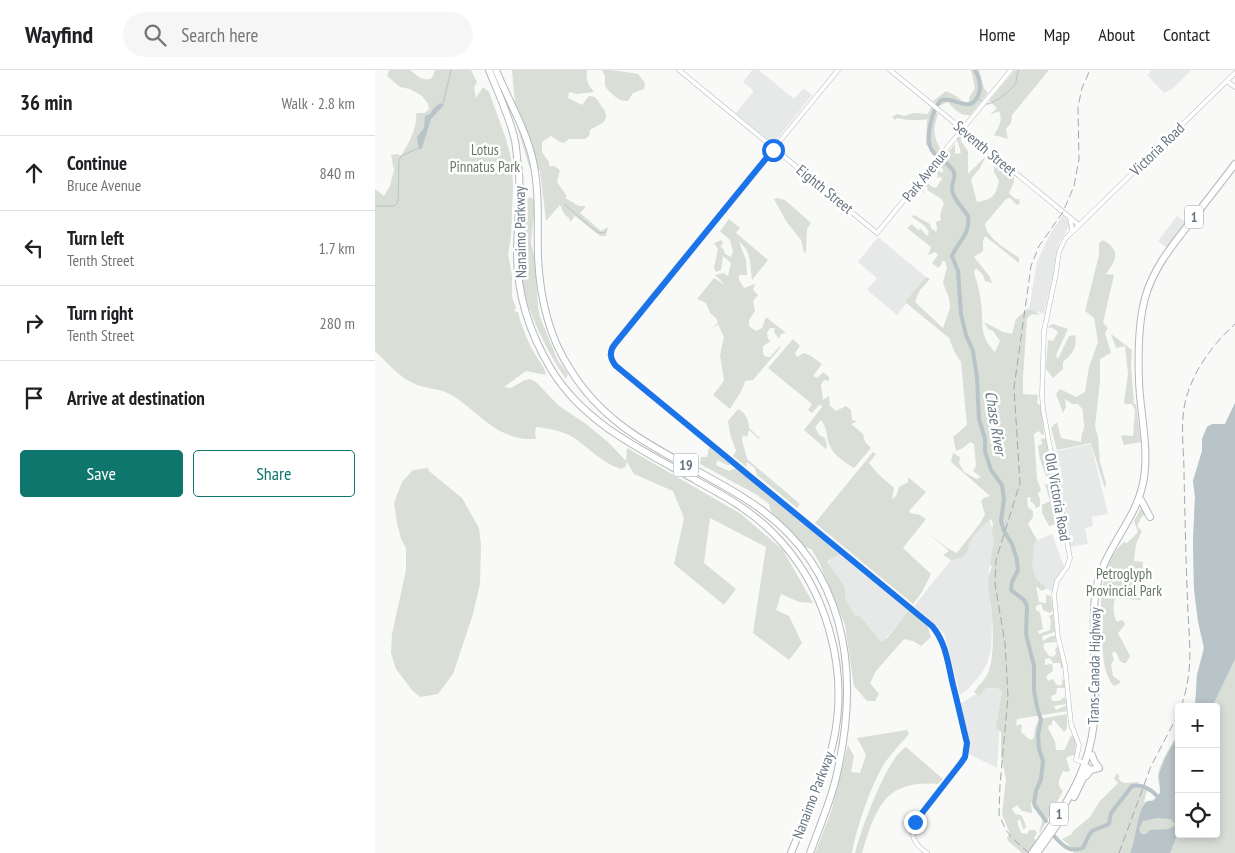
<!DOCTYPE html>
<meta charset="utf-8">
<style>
body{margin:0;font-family:"PT Sans Narrow",sans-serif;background:#f6f6f6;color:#202124}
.controls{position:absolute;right:15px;bottom:15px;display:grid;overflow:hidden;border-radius:5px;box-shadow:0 2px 8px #0003}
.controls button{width:45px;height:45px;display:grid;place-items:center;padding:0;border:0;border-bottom:1px solid #e0e0e0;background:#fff;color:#202124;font:25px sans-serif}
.stop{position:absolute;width:15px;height:15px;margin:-11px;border:4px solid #1a73e8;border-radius:50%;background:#fff}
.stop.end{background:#1a73e8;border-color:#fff;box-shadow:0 1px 5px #0008}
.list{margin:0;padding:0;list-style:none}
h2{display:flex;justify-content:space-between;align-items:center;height:65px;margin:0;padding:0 20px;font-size:21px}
h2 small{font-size:16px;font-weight:400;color:#757577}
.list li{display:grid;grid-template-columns:32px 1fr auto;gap:15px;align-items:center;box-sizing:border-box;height:75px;padding:0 20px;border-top:1px solid #e0e0e0}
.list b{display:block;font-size:19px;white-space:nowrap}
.list p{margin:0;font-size:16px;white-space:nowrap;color:#757577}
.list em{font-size:16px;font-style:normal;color:#757577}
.actions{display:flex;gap:10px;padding:15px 20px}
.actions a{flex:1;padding:11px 0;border:1px solid #0f766e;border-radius:5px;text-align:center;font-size:18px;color:#0f766e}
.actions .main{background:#0f766e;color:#fff}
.icon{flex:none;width:28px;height:28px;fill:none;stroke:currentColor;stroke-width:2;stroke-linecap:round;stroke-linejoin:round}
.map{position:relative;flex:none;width:860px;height:783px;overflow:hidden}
header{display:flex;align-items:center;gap:30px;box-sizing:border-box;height:70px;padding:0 25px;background:#fff;border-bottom:1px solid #e0e0e0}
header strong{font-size:24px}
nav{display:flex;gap:28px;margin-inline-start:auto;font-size:18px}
.search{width:350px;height:45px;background:#f6f6f6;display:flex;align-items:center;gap:12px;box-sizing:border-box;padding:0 18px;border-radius:28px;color:#757577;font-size:19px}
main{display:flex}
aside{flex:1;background:#fff}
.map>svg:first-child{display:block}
</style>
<header>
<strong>Wayfind</strong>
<div class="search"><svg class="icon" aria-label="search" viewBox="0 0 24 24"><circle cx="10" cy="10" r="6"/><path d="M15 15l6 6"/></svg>Search here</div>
<nav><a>Home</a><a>Map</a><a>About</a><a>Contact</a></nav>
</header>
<main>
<aside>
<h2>36 min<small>Walk · 2.8 km</small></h2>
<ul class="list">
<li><svg class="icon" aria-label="ahead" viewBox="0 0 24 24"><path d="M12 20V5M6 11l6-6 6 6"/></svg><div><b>Continue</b><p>Bruce Avenue</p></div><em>840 m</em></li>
<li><svg class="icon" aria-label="left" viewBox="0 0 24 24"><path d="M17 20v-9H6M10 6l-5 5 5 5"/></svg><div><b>Turn left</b><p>Tenth Street</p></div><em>1.7 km</em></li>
<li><svg class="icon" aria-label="right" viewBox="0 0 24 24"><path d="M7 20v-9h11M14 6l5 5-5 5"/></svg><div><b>Turn right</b><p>Tenth Street</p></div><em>280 m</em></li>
<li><svg class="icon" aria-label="arrive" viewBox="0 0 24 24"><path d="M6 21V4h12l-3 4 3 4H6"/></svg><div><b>Arrive at destination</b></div></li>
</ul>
<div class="actions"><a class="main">Save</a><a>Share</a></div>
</aside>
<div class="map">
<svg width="860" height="783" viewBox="0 0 860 783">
<rect width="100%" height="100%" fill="#f9f9f7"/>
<path fill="#e7e8e8" d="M377,0h7l35,29 10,-11 8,7 -39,49 -37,-31 17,-21v-2l-10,-8z
M777,0h39l-19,19 -8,4 -17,-18z
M688,145l5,5 2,5 -11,18 -3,10 -3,23 -9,38 -15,-4 8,-48 13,-28z
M802,146l10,7 -20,25 -9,-7z
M503,167l49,41 -30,37 -30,-25 10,-12 -19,-16z
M716,374l17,70 -16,3 1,9 -8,2 3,16 -20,3 -16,-95z
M610,448h4l6,21 -6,31v20l3,31 -1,30 -5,15 -8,12 -13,14 -5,3 -13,-52 -3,-9 -6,-7 -24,-21z
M677,464l13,35 -10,13 -2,11 -22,-16 -2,-33z
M463,483l71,58 -24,28 -8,5 -19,-29 -4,2 -26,-54z
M608,616h19l-5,82 -30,-15 1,-11 -8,-38 16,-10z"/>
<path fill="#d9ded7" d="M14,0h21c8,6 12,12 22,8l3,-8h36l6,12 -3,5 2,11 7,-11 6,5 17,47 6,23 1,25 -2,50 -3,17 4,22v21l4,11 -2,3 4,1c3,13 11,34 19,45 4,7 8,10 9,18l-20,-4 -22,16 7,1 14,-8 5,-1 6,3 23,24 27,18 23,19 17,18 1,-13 114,66 42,36 30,53 -14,-1 -18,-8 -5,16 13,6 13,27 -13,17 -36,-27 13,-86 -56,-29 -6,45 32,26 -12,16 -50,-41 10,-46 -11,-27 -39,-17 -7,-12 -2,5 -4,2c-20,-6 -32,-22 -50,-33 -9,-5 -24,-8 -35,-9l-1,6 1,6c-40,2 -56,-27 -86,-45 -12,-6 -25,-5 -37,-11 -14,-6 -26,-21 -38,-32v-162l9,7 6,-10 4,-16 -3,-15 6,-1 4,2c7,-12 17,-28 15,-43h9l4,-4 -1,-5 -6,-8 -12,-7 -10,-2 -13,-11z
M137,0h75c-1,10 0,13 7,22l-17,2 -8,-2 -1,6 14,7 7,-9 6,1 10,14 1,6 -2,5 -14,8 -1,6 -4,3h-16l-5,4 -4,-1 -9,-6 -9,6v10l7,10v4h5l6,4 -3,12 10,14 -2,2 14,8h7l-6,7 21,18 7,-4 -2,9h-6l-25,-20 -5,6 -1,-4 -4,-3 -5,-10 -14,16 -6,-51h-7l-4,-4 -12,-40z
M227,0c13,0 23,2 36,4l7,9 -1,6 -11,4 -5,8c-9,1 -18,-8 -23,-15v-10z
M596,0h8l5,18 4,5 -18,22c-10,1 -16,-6 -22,-13l-9,4 -6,-5 13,-10 10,5 12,9 2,-9 5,-8z
M640,0h34l-37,45 -1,8 -5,6 2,10 -14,-4c5,-8 9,-15 5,-24l-9,4 7,-7 -8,-7z
M556,37l7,7c-5,15 -5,22 3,36l-3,4 -12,-9 1,-26c-7,2 -23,1 -30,-1l-2,2 -3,-3 5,-3 8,2 8,-3 15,1z
M587,64l-1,7 7,10v23l18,-18 -6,12 -9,11 6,23c16,-3 18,-5 22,-21l-5,-9 1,-9h3l16,11v8l-5,11 6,6h4l1,4 -3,2 -7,-7 -4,1 -21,25c2,15 22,25 34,34v5l-34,-27 -2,5v10l-9,6 16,20 2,6 -7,-2 -2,-6 -7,-7 -2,4c3,10 6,21 7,31 3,22 -3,31 14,49l5,-11 -7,-10 -5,-2 -4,-7 19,10 9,2 4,-15 11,-10 7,2 6,4 -8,-1 -5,4 -4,60v16l15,1 -1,8 4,3 3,28 -2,1 -3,-4 -5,3 3,45 4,11 -3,3 2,7v6l-4,2 -2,-4 -4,-3 1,-4 -4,1 1,9 5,4v6l-5,7 9,16 -3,3 -2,22 4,14 11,9 -5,3 -6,-5 3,16 7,1v-8l5,1 2,15 -3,2 -7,-3 -2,-6 -5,2v4l4,2 3,17 -5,2 1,3 11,-4 1,-9 -2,-5 4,-2 2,18 -13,4 1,5 8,-5h4l1,6 -11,1 -2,4 6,9 4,1 3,-3 -1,-5 3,-3 6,22h-3l-1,-5h-7l-3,-5 -5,1v6l7,-1 1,7 -7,5 2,5 5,-2 3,5 4,2 2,-2v-5l2,1 1,8h-8l-1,6 -5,2 1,5h7l6,-4 2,7 -13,2 2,4 11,-5 1,6 -51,8 -1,7 4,-2 2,2 -1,6 9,8 4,-2 1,-10 4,-9 28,-5v14l-3,4 -10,-12 -2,1v4h-3l-1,3 7,13 1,9h8c4,-5 4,-11 8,-15l4,7 -1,13 -6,1 -3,2 4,12 -2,2 -5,-1c-4,9 -7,13 0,20l-22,40 -2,2 4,-15 -10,-17 -2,2 1,10 -10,-2 -5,-6 -5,4 3,5 6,1 4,8 1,5 -3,1 -3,-10 -3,2 4,12 6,1 2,-4h6l2,3 -3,5 3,3 -10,12h-5l-14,-12 -1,-4 3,-3 -8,-20 4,-35 -5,-22v-25l-5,-4 6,-36 -4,-4h-12l-7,8 -5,-4c4,-6 11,-12 14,-19 7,-16 5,-49 3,-67 -2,-12 -5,-27 1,-39l-2,-3 4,-23 -2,-9 1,-9 -2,-4c-10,8 -23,20 -23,32l-6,7 -11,2 -8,-5 6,-4 -24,-20 22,17 10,5 24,-31 4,-8 -4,-13 3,-3 6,-2 -39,-34 2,-9 7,4 -1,6 5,9 13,7 4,-2 -8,-6 3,-5 -2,-22 -4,-2 -7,6 -7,3 -3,-14 14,-12 -6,-63 -6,-9 -6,-15 -44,-36 21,-25 4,2 -10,11 -5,12 28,26 7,-20 -1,-10 -6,-15 4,-16 -2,-6h-3l-1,4 -3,3 -6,-5 6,-8 -3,-3 -7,3 3,-8 -24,-19 5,-4 6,6 3,-1 6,7 2,-4 -4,-6 -13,-9 2,-2 16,9 1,4 5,4 1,-3 -1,-7 5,-2 -1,-5 4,-12 -4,-5 -13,-8 1,-2 -4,-4 -2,3 3,7 -4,-4 -5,3v-3l7,-9 6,3 3,3 4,1 6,-9 -1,-2 -4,1 1,-3 -4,-4v-3l3,-1 4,6 3,-3 -6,-6 17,-20v10l6,-1 -4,-14z
M155,127l4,3 1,5 -4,38 4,17 3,47 2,10 18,44 10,13 -2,5c-18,-25 -38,-67 -45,-97 -5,-24 2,-56 1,-80z
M402,128l8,2 26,23 -4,6 -1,24 -2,-1 -3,-12 -15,-19 -12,-22z
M354,149l11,9 -4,5 32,27 -16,20c-2,-12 0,-30 -13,-38l7,18 1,15h-8v5l5,8 11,-4 -2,6 5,5 -5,6 2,10 -6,9v6l7,5 6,-3 4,-11 20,16 -5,1 -2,5 -5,-7 1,-4h-5l-3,5 1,6 3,2 -8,5v8l3,3h4l9,-10h2l-28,33 -8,1 -3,9 -12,19 -17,-14 11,-14 -4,-26 4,-18 -6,-13 -7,6 7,-8 -2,-4 -6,-5 -4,-10 -9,-4 17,-21 11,7 -10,-10 8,-2 5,3 3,-13 -8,-7 -2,14 -5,2 -2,-4 4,-19 -4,-6 8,-3 1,5 -3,1 4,4 1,4 6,3 2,-6 -3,-11 -10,-9z
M728,170c19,11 13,20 3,34l8,1 -11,48 5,5 -3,5 6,20 -11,6v22l-5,45 3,11 2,25 6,21 -1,6 -14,-46 -34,7 -6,-22 6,-6 4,16 20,4c0,-6 1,-8 3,-14 1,-5 -2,-11 -1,-18l-5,-6h-6l-7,-5 1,8 -3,6 -7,-19 4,-5 16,8 9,-5 4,-25 9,-25 -4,-24 -9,-7 14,-56v-12z
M678,254l15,5 -12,26 2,4 11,-23 6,-1c3,12 -3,19 -12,27v7l-10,9 -7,-9 2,-29 5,1 5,-9 -5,-4 -6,-1z
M736,264l21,16 -1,16 3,38h2l5,38 -17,3 -3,-9 1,-1 11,1 2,-26 -3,-6h-7l-1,-2 4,-28 -3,-28 -9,2z
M418,269l7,7 -5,7 2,4 7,-4 7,3 11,8 -9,12 4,2 6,-6 6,5v4l-5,-1 -3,5 2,15 6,-4 1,10 6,5 10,-5 5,4 1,10 5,1 -6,3 12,10 2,8 6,6 -17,20c-8,-5 -21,-13 -24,-22 -5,-10 -1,-16 -9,-26l-6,7 4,8 6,3 2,8 -1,3 -22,-19 18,-23 -2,-3 -8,9 -4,-3 4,-6 -44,-36z
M860,333v450h-162l2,-3 -13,-11 10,-5 1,-3 17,-14 10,-16 18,-18 -4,-4 3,-6 3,4h-2l2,4 5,2 14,-1 -2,5 10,3 -3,13c6,-4 9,0 15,-9 4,-6 -2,-11 -1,-18 2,-15 13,-30 21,-43v101h37v-127h-21l2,-32 7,-27 -6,-27 -4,-32 -1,-47 2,-45 -2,-16 9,-30v-12l5,-12 5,-3h13z
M363,339c7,3 11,11 11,19l11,10 -1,1 -10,-9 -2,7 -4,-2 -1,5 5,19 53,45 -3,4 -40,-33 -2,-7 -7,-5h-2l1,4 -14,-11 3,-5 -6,-17 -2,-13z
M671,368c3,10 2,21 4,31 3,12 13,35 7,46l4,4 -1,3 -6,-3 1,5 -6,2 -7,-13v-8l8,-4 -5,-17 6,1 1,-4 -4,-1c-5,-11 -9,-21 -10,-34l4,-2 -1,-5z
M334,377l22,18h-4l-10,-5 -1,5 13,6 7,-3 103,86 -12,8 18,25v11l10,18 4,-1 22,27 7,-5 21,-27 18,15 4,12 -10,9 -8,-5 -9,-2 -28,32 -6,12 9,11 -4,7h-8l-13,-15 -9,-61 -26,-63 -8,-13 -6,-2 -34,-35 -2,-8 -12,-9 -57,-31 1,-7h6z
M498,382l3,2 -7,9 8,10 17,15 -2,12 4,-4 3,-9 9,-5v-5l18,15 -17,19 1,2 10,2 6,4 -23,29 28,26 -9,18 -9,12 -98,-81z
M53,398l1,3 33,27 17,30 2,18 -1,38 -7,30 -20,60 -15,20 -18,3 -8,-7 -16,-21 -5,-16 1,-19 14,-64v-22l-5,-9 -4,-16 -3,-20 8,-21 11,-12z
M766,438h2l3,7 -4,1 -5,10 5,5 -6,13 -2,17 9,1 -2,38 -26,-2c-2,6 -2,18 2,24l5,-2 3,3 -1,3 -6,7 12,23 -4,7c-9,0 -6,-8 -12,-12l-2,3 2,6 -3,4 2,12 7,5v2l-6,3c-11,-12 -11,-32 -12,-48 -2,-30 -3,-75 22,-96l3,1 11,-11 -4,-11z
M532,660l2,4c-8,9 -16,18 -23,27 -15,23 -29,65 -34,92h-37l16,-41 17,-67 6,11 -3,16 9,1 6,-18 -9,-17z
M531,677l37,32 -5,5c-54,-4 -62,24 -76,69h-7c6,-23 31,-94 51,-106z"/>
<path fill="#b9c4c8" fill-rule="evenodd" d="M65,33l4,2 -13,14 -9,29 -3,2 -2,-13 7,-9 1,-12 5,-2 3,-5z
M860,333v256l-23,48h-17l2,-32 7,-27 -6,-27 -4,-32 -1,-47 2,-45 -2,-16 9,-30v-12l5,-12 5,-3h13z
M804,663v98l-9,22h-40c7,-13 6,-45 18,-52h5l7,-8 -1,-19 6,-16zM782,748l14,1 5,6 -7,4 -19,1 -4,4h-5l-2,-5 4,-8z"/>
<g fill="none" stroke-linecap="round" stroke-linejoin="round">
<path stroke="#b9c4c8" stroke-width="1" d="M602,28l5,3
M68,34l8,-34
M611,34h2c8,-2 25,-14 28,-22 1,-5 0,-8 3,-12
M189,134l33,28 7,1 2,-2
M0,136h19l4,-4 1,-42 2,-4 17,-8"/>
<path stroke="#b9c4c8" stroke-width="4" d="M600,0c4,7 6,16 4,23 -7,23 -25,3 -38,7 -9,10 -18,42 -7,53 7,7 15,10 20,19 2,6 -3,11 -2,18 1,9 11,18 16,26 3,17 -10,26 -16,40l6,15 3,43 5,21 7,16 4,27 2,41 6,20v12l6,19 11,15 2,14 -3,22 3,10 8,13 5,16 1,10 -6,12 -1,8 13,10 3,6 -1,28 8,32v24l3,17 4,13 -3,15 1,14 4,12 -2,18 -5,12 -2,12 1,3 11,15
M679,766c9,10 16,17 29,12l6,-13 3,-4 17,-7 2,-11 21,-27c9,-2 19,3 25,10"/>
<g stroke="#b3b9bd" stroke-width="5">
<path id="secondary" d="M304,0l198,163 134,-163
M463,0l-203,248 -23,29 -2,8 6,11 316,260c14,16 16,38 21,59 5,19 9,38 14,58l-2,14 -4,6 -49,64c0,13 5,19 15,26
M515,0l189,155
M852,11l8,6
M695,148l2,11 -1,4
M710,693l-9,-3 3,-15 -8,-21 -6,-58 -7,-29 -4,-43 3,-13 10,-14 3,-9 -27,-149 -1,-14 2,-64 12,-58 3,-21 6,-13 170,-166"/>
</g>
<g stroke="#b4b8bb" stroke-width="8">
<path id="highway" d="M114,0c9,23 21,47 26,71 2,10 2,22 4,32 2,27 -2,54 -2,80 0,41 13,81 34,116 32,53 87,79 139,108 29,16 58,31 82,55 54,53 78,137 61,211 -9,38 -28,74 -42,110
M121,0c12,30 30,59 37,91 7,32 4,65 5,97 2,39 11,79 32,111 42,69 110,88 174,129 102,63 118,171 92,280 -6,25 -17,50 -26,75
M766,430l9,17
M711,706l5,-6 8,-2 -5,-7 -2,-6
M699,727l14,-29
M657,783c33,-47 60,-82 63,-143 2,-37 -4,-76 0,-113 5,-46 40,-73 48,-114 7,-33 -3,-69 -4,-102 -1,-26 -1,-57 6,-83 8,-29 26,-51 44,-74 15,-20 31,-40 46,-60
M662,783l20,-28"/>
</g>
<use href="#secondary" stroke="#fff" stroke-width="4"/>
<use href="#highway" stroke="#fff" stroke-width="6"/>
<path stroke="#a2a9ae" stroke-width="1" stroke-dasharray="8 4" stroke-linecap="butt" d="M806,637c12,-35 9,-59 7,-94 -2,-47 -3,-94 -4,-141 0,-22 -4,-47 1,-69 7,-31 27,-58 50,-79
M654,783l-17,-15 -6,-8 -7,-15 1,-30 8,-89 -3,-53 -10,-59 1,-24 24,-77 -6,-95 17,-122 8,-20 24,-34 11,-26 5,-27 -1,-52 4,-19 8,-18
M744,783l32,-87 28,-53"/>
</g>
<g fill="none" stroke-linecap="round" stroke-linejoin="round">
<path stroke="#1a73e8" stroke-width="6" d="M398,80l-158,194c-6,7 -5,15 1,22l316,260c14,16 16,38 21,59 5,19 9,38 14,58l-2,14 -4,6 -46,59"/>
</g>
<g text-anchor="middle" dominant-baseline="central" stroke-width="5" stroke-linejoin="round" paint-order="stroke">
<g fill="#fff" stroke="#949ea6" stroke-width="1">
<rect x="810" y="135.5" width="18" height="23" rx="4"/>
<rect x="298.5" y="383.5" width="25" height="23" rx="4"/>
<rect x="675" y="732.5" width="18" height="23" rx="4"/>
</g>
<g font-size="14" font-weight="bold" fill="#667580">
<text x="819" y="147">1</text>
<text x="311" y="395">19</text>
<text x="684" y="744">1</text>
</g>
<g font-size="15" fill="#667580" stroke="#fff">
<text transform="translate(610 78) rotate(40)">Seventh Street</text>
<text transform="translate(782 79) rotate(-44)">Victoria Road</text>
<text transform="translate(550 105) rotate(-51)">Park Avenue</text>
<text transform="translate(450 119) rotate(39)">Eighth Street</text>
<text transform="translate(145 162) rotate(-91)">Nanaimo Parkway</text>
<text transform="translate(683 427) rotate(80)">Old Victoria Road</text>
<text transform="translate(719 596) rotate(-89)">Trans-Canada Highway</text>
<text transform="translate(438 725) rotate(-69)">Nanaimo Parkway</text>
</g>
<g font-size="15" fill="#687965" stroke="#fff">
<text x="110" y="79">Lotus<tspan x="110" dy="17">Pinnatus Park</tspan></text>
<text x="749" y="503">Petroglyph<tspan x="749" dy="17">Provincial Park</tspan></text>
</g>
<g font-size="16" font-style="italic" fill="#667a81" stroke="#fff">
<text transform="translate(621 353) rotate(81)">Chase River</text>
</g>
</g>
</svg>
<div class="controls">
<button>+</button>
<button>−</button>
<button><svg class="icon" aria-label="locate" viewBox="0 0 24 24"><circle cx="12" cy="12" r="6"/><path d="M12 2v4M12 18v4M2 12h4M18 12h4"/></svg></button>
</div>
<div class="stop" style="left:398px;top:80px"></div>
<div class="stop end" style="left:540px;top:752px"></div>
</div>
</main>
